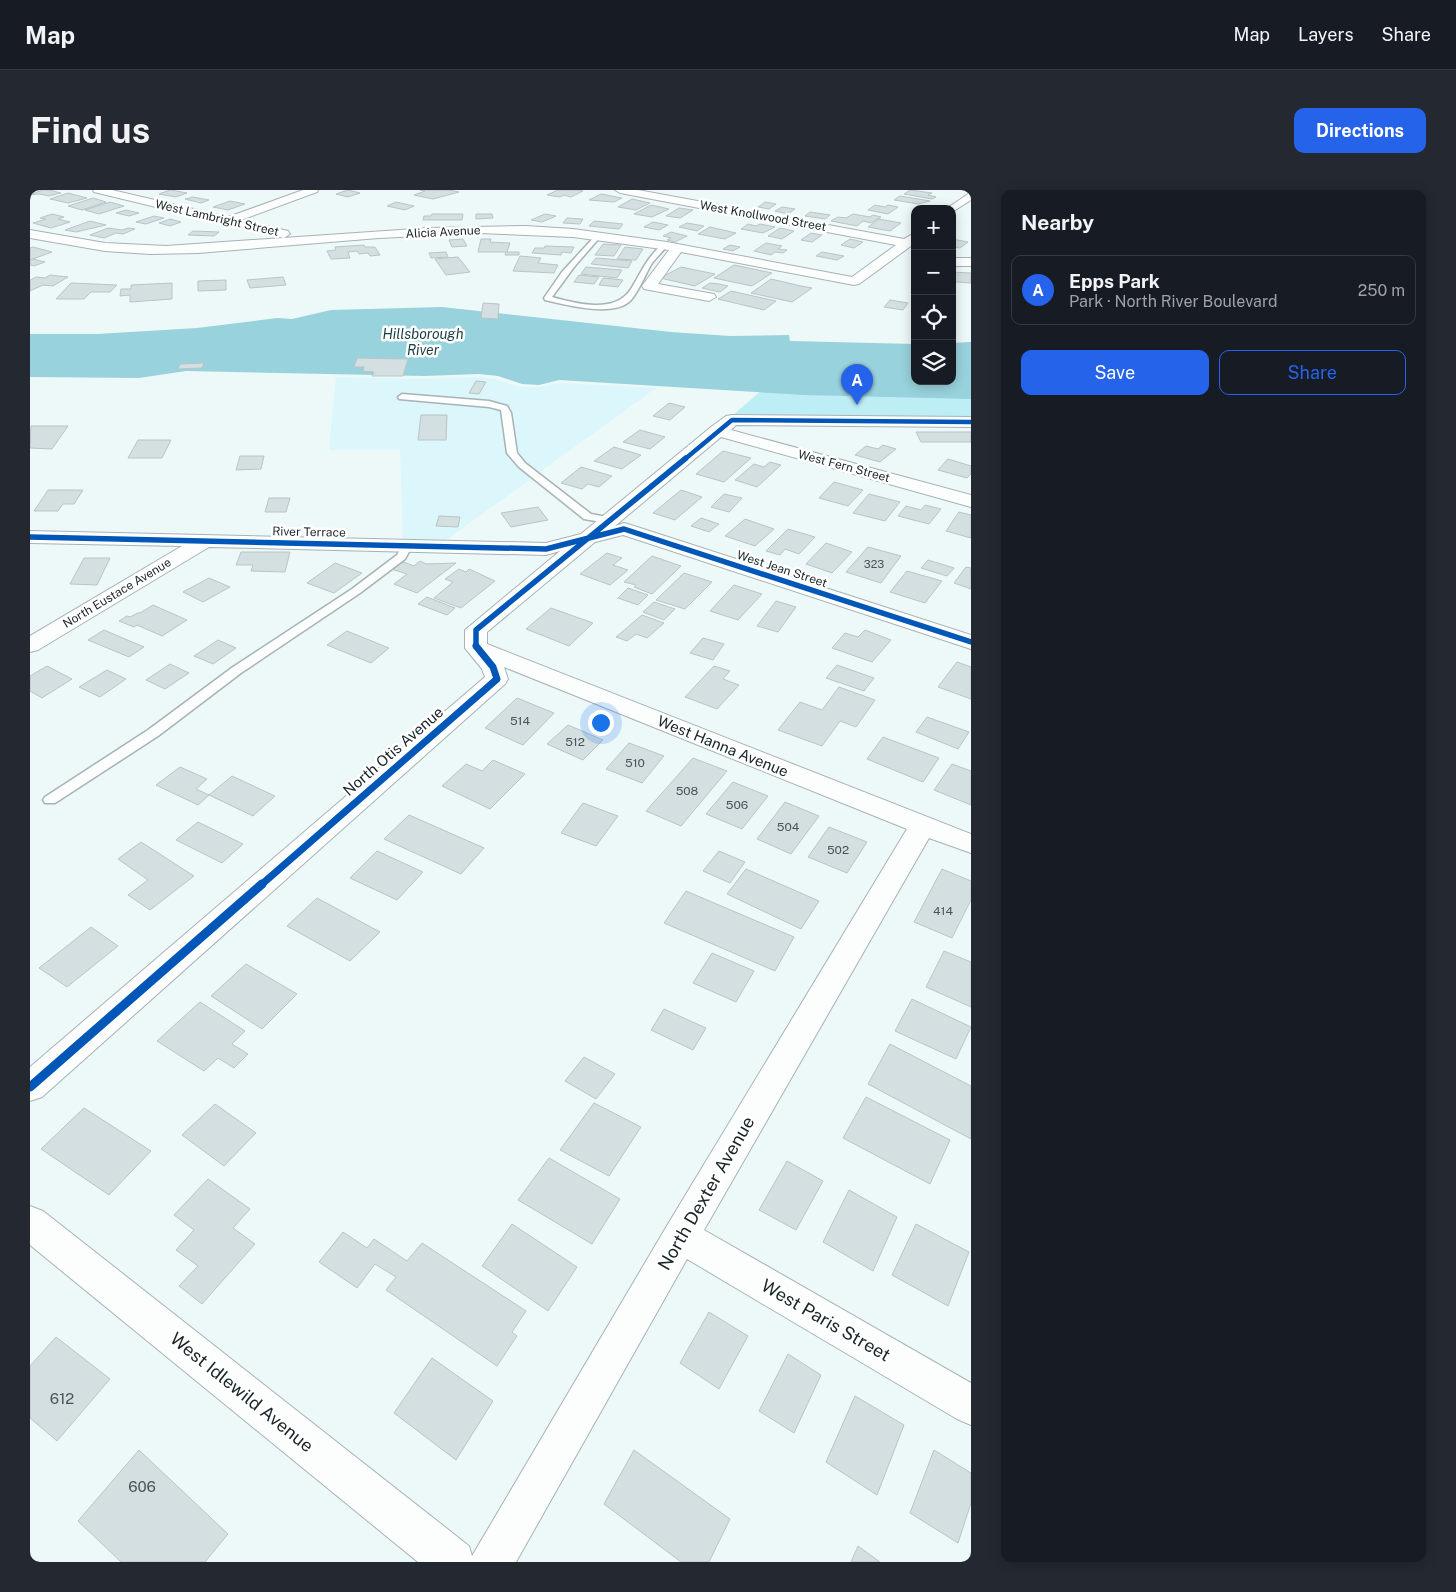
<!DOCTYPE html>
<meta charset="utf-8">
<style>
body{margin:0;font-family:"Public Sans",sans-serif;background:#242831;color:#f1f3f6}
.controls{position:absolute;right:15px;top:15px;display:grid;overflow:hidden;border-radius:10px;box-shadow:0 2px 12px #0003}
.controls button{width:45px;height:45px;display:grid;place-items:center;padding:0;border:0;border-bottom:1px solid #363941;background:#171b24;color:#f1f3f6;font:25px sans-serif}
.you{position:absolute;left:570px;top:532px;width:18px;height:18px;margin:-12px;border:4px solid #fff;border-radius:50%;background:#1a73e8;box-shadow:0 0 0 8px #1a73e833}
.badge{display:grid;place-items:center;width:32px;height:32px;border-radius:50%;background:#2563eb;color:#fff;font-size:16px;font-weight:700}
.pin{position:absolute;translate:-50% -41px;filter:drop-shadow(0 1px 2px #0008)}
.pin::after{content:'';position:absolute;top:26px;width:18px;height:15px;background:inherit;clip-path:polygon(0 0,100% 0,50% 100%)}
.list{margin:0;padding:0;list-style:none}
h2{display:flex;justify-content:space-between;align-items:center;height:65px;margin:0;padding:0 20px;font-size:21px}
h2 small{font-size:16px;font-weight:400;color:#9ea1a6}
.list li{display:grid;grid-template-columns:32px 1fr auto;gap:15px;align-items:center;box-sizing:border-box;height:70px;margin:0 10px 10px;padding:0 10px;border:1px solid #363941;border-radius:10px}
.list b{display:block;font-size:19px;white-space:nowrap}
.list p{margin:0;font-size:16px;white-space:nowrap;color:#9ea1a6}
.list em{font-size:16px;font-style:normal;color:#9ea1a6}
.actions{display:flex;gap:10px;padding:15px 20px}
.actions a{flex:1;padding:11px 0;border:1px solid #2563eb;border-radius:10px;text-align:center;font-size:18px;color:#2563eb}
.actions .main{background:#2563eb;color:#fff}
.icon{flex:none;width:28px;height:28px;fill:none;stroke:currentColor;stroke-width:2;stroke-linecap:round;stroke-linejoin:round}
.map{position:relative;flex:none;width:941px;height:1372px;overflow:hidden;border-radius:10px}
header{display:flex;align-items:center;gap:30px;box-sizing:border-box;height:70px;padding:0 25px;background:#171b24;border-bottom:1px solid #363941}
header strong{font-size:24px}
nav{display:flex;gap:28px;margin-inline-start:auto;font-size:18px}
.intro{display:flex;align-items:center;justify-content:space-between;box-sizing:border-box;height:120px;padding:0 30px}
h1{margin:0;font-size:35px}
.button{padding:12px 22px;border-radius:10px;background:#2563eb;color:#fff;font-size:18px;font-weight:700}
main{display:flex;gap:30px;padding:0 30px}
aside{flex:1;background:#171b24;border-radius:10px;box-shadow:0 2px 12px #0003}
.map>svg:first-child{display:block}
</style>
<header>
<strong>Map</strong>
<nav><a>Map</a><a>Layers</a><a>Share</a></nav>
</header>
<div class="intro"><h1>Find us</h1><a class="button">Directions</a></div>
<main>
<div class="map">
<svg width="941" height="1372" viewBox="0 0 941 1372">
<rect width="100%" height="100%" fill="#edf8f9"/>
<path fill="#dbf7fb" d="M306,187l87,2 54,-2 17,2 27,8h19l20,-4 96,5 -211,153 -42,-1 -3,-90h-71z"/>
<path fill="#bdeef5" d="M732,200l209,6v25l-238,-6z"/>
<path fill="#98d2dc" d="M412,117l229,25 59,4 59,-1 1,6 125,3v37h37v-38l19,-1v57l-168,-4 -244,-15 -20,5 -17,-1 -24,-8 -19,-2 -55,2 -238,-5 -47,7 -109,-1v-43h67l100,-6 80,-10 15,1 39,-9z"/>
<path fill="#d4dfe1" stroke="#b9c4c6" d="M12,0h7l12,3 -12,3 -10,-2 -9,1z
M140,0h1l16,3 -11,4 -17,-3z
M318,0l12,3 -12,4 -12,-3z
M390,0h29l10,2 -26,7 -19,-4 11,-4z
M528,0h20l5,1 -12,6 -7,-2 -4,2 -13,-2z
M880,0l22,3 -4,2 8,2 -4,2 -28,-5z
M38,3l19,5 -19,5 -18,-4z
M571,4l21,4 -8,4 -25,-2z
M870,6l30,5 -12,3 -24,-4z
M163,7l16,3 -8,3 -16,-4z
M63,8l13,4 -24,8 -14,-4z
M602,9l18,4 -14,7 -18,-3z
M200,11l15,3 -17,6 -15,-3z
M80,12l14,4 -25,8 -14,-4z
M366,12l18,4 -9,4 -18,-4z
M735,12l11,2 -7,5 -11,-2z
M621,15l18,4 -17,8 -18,-3z
M845,15l10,2 3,-2 10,2 -10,7 -20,-4z
M752,17l13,2 -7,5 -13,-3z
M649,18l14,2 -13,8 -14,-2z
M96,20l13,3 -10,3 -13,-3z
M780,22l20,3 -5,4 -20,-3z
M22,24l12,3 -6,2 12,3 -19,6 -18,-5 13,-4 -6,-1z
M402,24h31l-1,6h-39l1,-4h7z
M446,24h16l1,4 -17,1z
M515,24l11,2 -14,6 -11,-2z
M823,24l17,3 3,-2 8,2 -10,6 -8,-2 -6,5 -26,-5 7,-4 8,1z
M124,26l10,2 -18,6 -10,-2z
M537,28l16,1 -3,5 -17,-1z
M140,29l11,3 -11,4 -11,-3z
M849,29l22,4 -11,8 -22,-4z
M60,31l16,4 -30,7 -11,-2z
M564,31l29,3 -4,5 -30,-3z
M623,32l15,3 -9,5 -15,-3z
M657,33l17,3 -7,5 -18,-4z
M718,34l8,2 4,-2 15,3 -12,6 -22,-4z
M680,37l26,6 -11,6 -27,-5z
M78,38l14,2 6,-2 7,1 -12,5 -7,-1 -12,5 -14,-3z
M750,38l14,3 -12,8 -14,-3z
M163,41l26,1 -5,4 -26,-1z
M641,42l16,4 -12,6 -8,-2 4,-2 -8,-2z
M781,43l11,2 -10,7 -11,-2z
M433,49l4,7 -15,1 -3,-7z
M451,49h10l-1,3 20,1 -3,9h12v3h-14l1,-3h-28z
M820,49l13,3 -9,6 -13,-3z
M922,49l16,3 -8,6 -8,-1z
M736,53l16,3 -4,3 9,1 -4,3 -8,-1 -4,3 -17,-4z
M573,54l18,1 -7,11 -19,-1z
M334,55l1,2h10l5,8 -10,1 -2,-3 -9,1 -2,-3 -9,1 2,6 -19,1 -4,-8 9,-1 -1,-3z
M700,55l10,2 -7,4 -10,-2z
M515,56l29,1 -3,6 -9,-1 -1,3 -29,-2 3,-5h9z
M3,57l19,5 -22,8v-12z
M595,57l18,2 -7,11 -19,-1z
M416,62l2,5 -17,1 -2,-5z
M792,62l22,4 -7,4 -21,-4z
M490,66l21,2 -3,5 20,2 -4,8 -41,-2z
M428,67l12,15 -24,3 -11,-16z
M566,68l36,3 -4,7 -37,-4z
M3,69l12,3 -11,4 -4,-1v-5z
M704,75l10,2 28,6 -20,13 -38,-8z
M556,77l36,3 -5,8 -36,-4z
M651,77l34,7 -20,12 -35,-8z
M922,82l19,1v10l-15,-1 -4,-4z
M20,85l18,2 -15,9 -10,-1 -13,6v-11l6,-3 9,1z
M549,85l20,2 -5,7 -20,-2z
M253,87l3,8 -36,3 -3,-8z
M573,88l20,2 -5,7 -19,-2z
M741,89l30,7 11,2 -20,14 -41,-9z
M196,90v10l-28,1v-10z
M41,93l46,2 -7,7h-19l-7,7h-28z
M142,93v16l-42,3v-7l-10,1 1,-7h10v-4z
M680,93l9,1 9,2 -8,6 -18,-4z
M701,101l45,10 -12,9 -46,-11z
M860,110l18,3 -5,7 -19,-3z
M453,113l16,1 -1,15 -17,-1z
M327,168l51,1 -5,17h-31l2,-4 -11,-1 1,-4h-10z
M174,173l-2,5 -24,1 2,-5z
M446,191l10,1 -7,12 -10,-1z
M639,213l16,4 -15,13 -17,-4z
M391,225h26l-1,25h-28z
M1,236h37l-16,23 -22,-1z
M610,240l25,7 -15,12 -27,-7z
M886,242h55v10h-50z
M108,250h33l-9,18h-34z
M853,255l13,4 -16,13 -25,-7 11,-9 12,3z
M584,257l27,8 -19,14 -28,-8z
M693,261l28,7 -27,24 -28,-8z
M210,266h24l-3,13 -25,1z
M918,269l23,7v8l-4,4 -29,-8z
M740,272l11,3 -24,22 -22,-7 19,-16 10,3z
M551,277l31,9 -13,11 -11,-3 -6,5 -21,-6z
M804,292l29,8 -15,16 -29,-8z
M18,300h35l-9,14h-11l-5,7h-24z
M651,300l21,7 -27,23 -22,-7z
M694,304l18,4 -13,14 -18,-5z
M839,304l31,8 -15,19 -32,-8z
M239,308h21l-4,14h-21z
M895,315l16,4 -12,15 -31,-8 8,-10 15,4z
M508,317l10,13 -37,7 -10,-14z
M929,322l12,3v23l-25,-7z
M409,326l21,1 -2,10 -22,-1z
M671,328l18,6 -10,8 -18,-6z
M715,329l29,10 -19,17 -30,-10z
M758,339l27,8 -16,17 -14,-5 -5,6 -14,-4z
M796,353l26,9 -20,21 -26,-9z
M838,357l33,9 -20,27 -35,-11z
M211,362h49l-5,20 -34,-1 2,-6h-17z
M577,363l15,5 -9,7 15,5 -18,15 -30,-11z
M622,366l29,10 -29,28 -18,-7 2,-2 -12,-3z
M54,368h26l-13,27 -27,-1z
M898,370l26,8 -7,8 -26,-8z
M371,371l13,5 6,-5 6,3 30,-1 -39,30 -23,-9 13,-10 -16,-5z
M305,373l27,10 -28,20 -27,-10z
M936,377l5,1v21l-17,-6z
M429,379l7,3 3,-3 26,12 -34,27 -27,-10 19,-16 -8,-3z
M877,381l35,10 -17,22 -35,-11z
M654,383l28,9 -27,27 -29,-9z
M179,388l21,9 -27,15 -20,-10z
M704,395l28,9 -24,26 -28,-9z
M598,398l20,7 -10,10 -20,-7z
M397,407l28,11 -8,7 -29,-11z
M746,411l20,6 -18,25 -21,-6z
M624,412l21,7 -11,11 -21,-8z
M123,415l34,15 -25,16 -25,-11 -3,2 -15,-6 8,-5 3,1 8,-4h2z
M521,418l42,15 -24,23 -43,-17z
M612,425l22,8 -17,15 -11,-4 -9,7 -11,-4z
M74,440l40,17 -15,10 -41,-17z
M835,440l26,10 -19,22 -40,-14 13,-15 13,4z
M317,441l42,17 -18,15 -44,-18z
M673,448l21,6 -11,16 -23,-7z
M188,450l18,8 -23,16 -19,-8z
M927,472l14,5v32l-33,-12z
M140,474l19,9 -24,16 -19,-9z
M807,475l37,13 -10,13 -38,-13z
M17,476l25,13 -30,19 -12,-7v-15z
M684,476l16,5 -7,8 16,6 -22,24 -32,-12z
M77,480l19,9 -26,18 -21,-10z
M809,497l36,13 -19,27 -16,-6 -18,25 -44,-16 22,-28 22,8z
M487,508l37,15 -31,32 -38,-17z
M897,527l42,15 -11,17 -42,-17z
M538,535l35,15 -20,20 -36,-16z
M853,547l56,21 -16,24 -56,-23z
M599,553l35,13 -22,27 -36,-14z
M663,568l34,13 -46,55 -35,-15z
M463,570l32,14 -35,35 -48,-23 24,-22 16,7z
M922,574l19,7v34l-37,-15z
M150,577l27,12 -11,10 13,6 -11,10 -42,-20z
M202,586l43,20 -22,20 -44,-21z
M703,592l35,14 -26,33 -36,-15z
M755,612l34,14 -28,38 -34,-15z
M553,613l35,13 -22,30 -35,-13z
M379,625l75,33 -23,26 -77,-35z
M168,632l45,22 -21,19 -46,-23z
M799,637l38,15 -20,31 -39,-16z
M111,652l53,34 -44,34 -22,-15 20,-15 -30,-21z
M347,661l46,21 -26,28 -47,-22z
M689,661l26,11 -15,21 -27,-12z
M716,679l73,32 -18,28 -74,-35z
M912,679l29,12v19l-19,38 -38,-16z
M656,701l108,46 -19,34 -111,-48z
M287,708l63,34 -30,29 -63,-35z
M61,737l27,19 -51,41 -28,-19z
M914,761l27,11v45l-45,-20z
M682,763l42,18 -18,31 -43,-19z
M216,774l51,30 -35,35 -51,-33z
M882,809l59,28 -15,32 -61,-28z
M170,812l45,29 -13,13 16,10 -14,14 -16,-10 -14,13 -47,-30z
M634,819l42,19 -13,22 -42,-20z
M860,854l81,42v53l-103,-55z
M554,867l31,17 -19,25 -31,-18z
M836,907l84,43 -20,44 -87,-46z
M564,913l47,24 -32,49 -49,-26z
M185,914l41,29 -32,33 -42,-31z
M54,918l67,43 -42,44 -68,-46z
M519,968l71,41 -28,45 -74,-44z
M757,971l36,20 -27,49 -37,-20z
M178,989l42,30 -17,19 22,16 -53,60 -23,-18 19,-20 -22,-16 18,-20 -20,-15z
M819,1000l48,27 -24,54 -50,-29z
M482,1034l65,43 -29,44 -66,-45z
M886,1034l53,28 -21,54 -56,-31z
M313,1042l24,16 7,-9 33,22 15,-18 104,68 -14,21 5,4 -20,30 -111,-76 10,-13 -21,-13 -18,24 -38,-26z
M679,1122l39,24 -29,53 -39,-26z
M26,1147l54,42 -53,62 -27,-23v-52z
M758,1164l33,21 -27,58 -35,-22z
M402,1168l61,43 -37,59 -62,-47z
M825,1206l49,29 -27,70 -51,-33z
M109,1260l89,84 -23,28h-84l-43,-41z
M604,1260l96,69 -21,43h-28l-77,-58z
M904,1260l37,23v30l-13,40 -48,-30z
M828,1356l22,16h-29z"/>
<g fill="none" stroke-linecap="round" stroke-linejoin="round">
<g stroke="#a8b2b4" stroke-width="3">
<path id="lane" d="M566,45l5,1 -27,31 -22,30c25,7 63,17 79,-8 10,-16 16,-32 31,-44l5,1c-5,6 -10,11 -15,17 -7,12 -12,26 -21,37 -16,18 -65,5 -86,0l-1,-2 18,-26z
M372,204l87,7 18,5 4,7 6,40 8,10 66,51 21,4 1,2 -5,3 -24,-4 -65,-52 -12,-14 -6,-43 -12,-3 -90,-8 -1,-2z
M377,353l5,3 -7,13 -45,34 -119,80 -83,63 -103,67h-10l-2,-3 2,-3 103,-67 85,-63 119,-78 45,-34 6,-11z"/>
</g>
<g stroke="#a8b2b4" stroke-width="2">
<path id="street" d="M63,0h19l116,27 75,-27h15l-1,2 -76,28 47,11 2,3 -6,4 -190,-46z
M585,0h23l266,49 11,-6v10l-56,41 -5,1 -173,-33 -23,32 56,10 2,3 -7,4 -65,-12 -2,-3 27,-36 -96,-13 -94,-4 -100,5 -181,15 -48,1 -45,-3 -75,-13v-8l75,13 61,3 263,-18 97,-2 47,3 94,13 185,35 44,-32 -276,-52z
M941,2v8l-19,12v-3h-6z
M922,68h19v8h-19z
M702,225l239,2v10l-235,-2 -5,5 240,65v12l-250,-70 -106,89 9,-3 7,2 340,110v14l-348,-114 -28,7 -108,90v12l484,190v19l-42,-15 -225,392 267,153v42l-14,-6 -270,-160 -171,303h-98l-388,-317v-39l13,5 426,335 3,10 196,-332 239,-395 -403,-162 4,12 -3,5 -463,413 -12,4v-34l455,-390 -3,-8 -17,-21v-18l95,-79 -14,4 -337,-8 -171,103 -8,2v-16l152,-90 -152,-3v-12l516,12 35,-9 130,-107 15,-11z"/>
</g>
<use href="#lane" fill="#fcfefe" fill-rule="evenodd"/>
<use href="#street" fill="#fcfefe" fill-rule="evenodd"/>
<g stroke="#fff" stroke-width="6">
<path id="cycleway-far3" d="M655,269l47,-39 239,2"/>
</g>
<g stroke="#fff" stroke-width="8">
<path id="cycleway-far2" d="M0,347l516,12 78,-20 347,113
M446,457v-17l210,-172"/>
</g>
<g stroke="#fff" stroke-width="9">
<path id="cycleway-far1" d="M231,695l236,-206 -4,-12 -17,-21"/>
</g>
<g stroke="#fff" stroke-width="12">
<path id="cycleway" d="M0,897l232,-203"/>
</g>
<use href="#cycleway-far3" stroke="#0057b8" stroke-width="4.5"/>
<use href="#cycleway-far2" stroke="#0057b8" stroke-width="5.5"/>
<use href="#cycleway-far1" stroke="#0057b8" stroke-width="7"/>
<use href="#cycleway" stroke="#0057b8" stroke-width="9"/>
</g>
<g text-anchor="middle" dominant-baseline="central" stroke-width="5" stroke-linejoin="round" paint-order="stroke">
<g font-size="11" fill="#495456">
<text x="844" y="374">323</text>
</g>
<g font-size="12" fill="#192527" stroke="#fff">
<text transform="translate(733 26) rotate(10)">West Knollwood Street</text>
<text transform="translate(187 28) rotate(13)">West Lambright Street</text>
<text transform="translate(413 42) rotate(-3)">Alicia Avenue</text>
<text transform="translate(814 276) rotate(15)">West Fern Street</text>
<text transform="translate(279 342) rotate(1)">River Terrace</text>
<text transform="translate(752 379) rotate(18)">West Jean Street</text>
<text transform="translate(87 403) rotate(-31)">North Eustace Avenue</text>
</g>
<g font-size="12" fill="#495456">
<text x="490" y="531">514</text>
<text x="545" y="552">512</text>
<text x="605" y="573">510</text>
<text x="657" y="601">508</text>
<text x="707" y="615">506</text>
<text x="758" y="637">504</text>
<text x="808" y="660">502</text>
<text x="913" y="721">414</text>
</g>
<g font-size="14" font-style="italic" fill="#183e44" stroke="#fff">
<text x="393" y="144">Hillsborough<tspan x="393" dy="16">River</tspan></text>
</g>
<g font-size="15" fill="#192527" stroke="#fff">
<text transform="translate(693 556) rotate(22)">West Hanna Avenue</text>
<text transform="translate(363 561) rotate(-41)">North Otis Avenue</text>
</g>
<g font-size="15" fill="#495456">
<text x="32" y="1208">612</text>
<text x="112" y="1296">606</text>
</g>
<g font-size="18" fill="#192527" stroke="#fff">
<text transform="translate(676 1003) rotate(-60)">North Dexter Avenue</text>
<text transform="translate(796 1130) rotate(30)">West Paris Street</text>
<text transform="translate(212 1202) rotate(39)">West Idlewild Avenue</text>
</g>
</g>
</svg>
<div class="controls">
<button>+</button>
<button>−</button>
<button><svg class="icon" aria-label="locate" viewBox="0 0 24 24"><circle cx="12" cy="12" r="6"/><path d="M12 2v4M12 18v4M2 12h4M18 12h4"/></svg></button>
<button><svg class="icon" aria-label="layers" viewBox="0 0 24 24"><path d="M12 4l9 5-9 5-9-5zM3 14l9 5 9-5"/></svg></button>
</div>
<div class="you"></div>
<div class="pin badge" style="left:827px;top:215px">A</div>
</div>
<aside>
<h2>Nearby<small></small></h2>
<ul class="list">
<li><span class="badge">A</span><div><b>Epps Park</b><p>Park · North River Boulevard</p></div><em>250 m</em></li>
</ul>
<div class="actions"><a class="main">Save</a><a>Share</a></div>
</aside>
</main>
